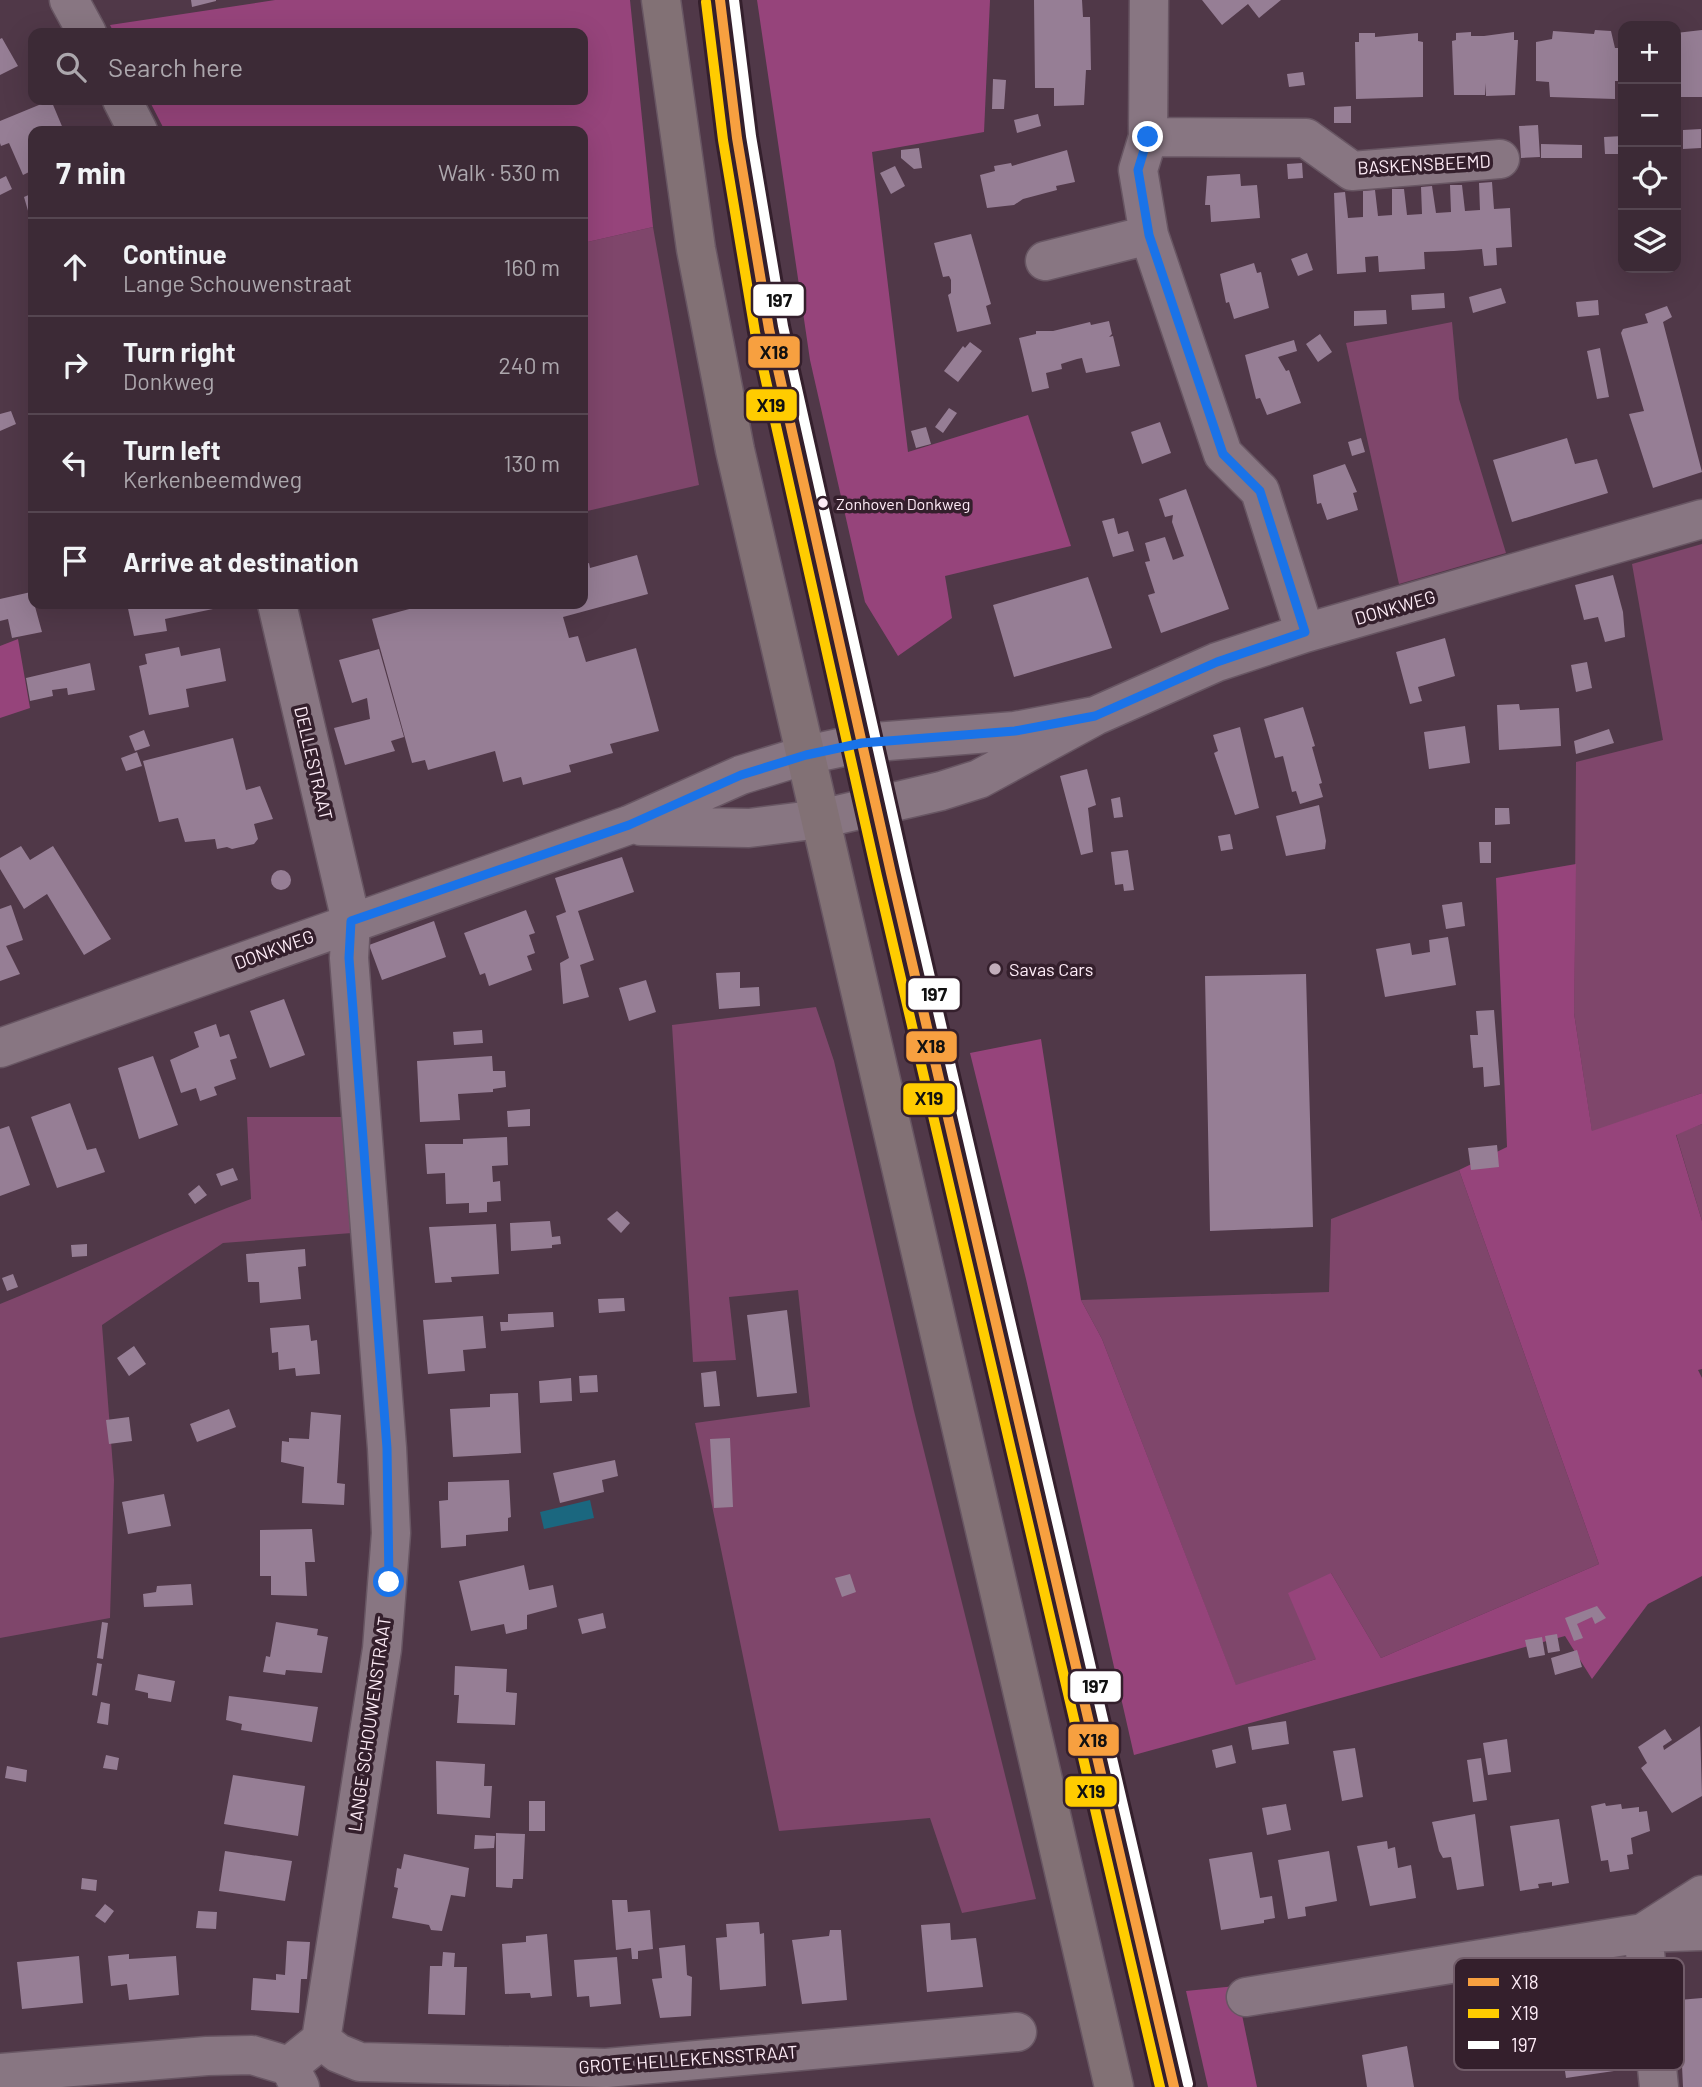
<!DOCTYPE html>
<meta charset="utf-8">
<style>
body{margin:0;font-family:Barlow,sans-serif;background:#473642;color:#f1f3f6}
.controls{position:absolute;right:21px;top:21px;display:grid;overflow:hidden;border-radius:14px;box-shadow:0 7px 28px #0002}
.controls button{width:63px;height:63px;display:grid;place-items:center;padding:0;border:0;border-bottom:2px solid #554651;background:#3c2a36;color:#f1f3f6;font:35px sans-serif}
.stop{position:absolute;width:21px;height:21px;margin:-16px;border:5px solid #1a73e8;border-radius:50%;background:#fff}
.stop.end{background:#1a73e8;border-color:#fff;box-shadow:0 2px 7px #0008}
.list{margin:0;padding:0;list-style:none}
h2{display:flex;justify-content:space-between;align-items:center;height:91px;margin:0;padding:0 28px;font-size:30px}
h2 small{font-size:23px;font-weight:400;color:#aca7ad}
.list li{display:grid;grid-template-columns:46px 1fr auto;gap:21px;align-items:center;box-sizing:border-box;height:98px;padding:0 28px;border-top:2px solid #554651}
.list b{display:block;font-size:26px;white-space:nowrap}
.list p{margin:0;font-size:23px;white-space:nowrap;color:#aca7ad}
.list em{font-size:23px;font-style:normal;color:#aca7ad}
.icon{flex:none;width:38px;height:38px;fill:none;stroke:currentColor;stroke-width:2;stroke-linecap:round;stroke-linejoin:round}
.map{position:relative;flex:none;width:1702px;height:2087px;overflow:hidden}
.search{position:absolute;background:#3c2a36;box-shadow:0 7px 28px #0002;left:28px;top:28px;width:560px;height:77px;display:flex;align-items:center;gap:18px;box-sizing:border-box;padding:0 24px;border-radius:14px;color:#aca7ad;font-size:26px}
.panel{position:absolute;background:#3c2a36;box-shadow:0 7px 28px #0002;left:28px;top:126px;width:560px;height:483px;border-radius:14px}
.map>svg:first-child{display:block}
</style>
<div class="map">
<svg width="1702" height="2087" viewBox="0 0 1702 2087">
<rect width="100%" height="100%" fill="#503848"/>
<path fill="#7f466b" d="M653,227l46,258 -116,27v-269z
M1452,322l7,77 47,154 -107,31 -53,-241z
M1702,544v549l-110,39 -18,-119 2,-251 87,-22 -31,-176z
M816,1007l18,54 80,350 122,488 -74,14 -32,-95 -151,13 -84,-408 115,-16 -12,-117 -69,7 7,63 -43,2 -21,-337z
M247,1117h95l10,116 -129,10 -121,82 12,155 -4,138 -110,20v-334c84,-34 166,-74 251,-105z
M1702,1124v97l-26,-87z
M1459,1170l140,394 -218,94 -50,-85 -15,86 -80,27 -134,-347 -21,-39 248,-8 2,-73z"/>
<path fill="#96447b" d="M275,0h355l23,227 -70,16v-112h-418l-16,-31h434v-67h-469l-4,-8z
M757,0h233l-6,132 -112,20 36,300 120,-37 43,131 -126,30 7,42 -54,38 -33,-54 -55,-242z
M18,639l12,69 -30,10v-72z
M1576,864l-2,149 18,118 110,-38v31l-26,11 26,86v148l-4,1 4,8v198l-54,28 -56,75 -27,-43 -431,119 -108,-476 -56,-226 71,-14 40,261 21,39 134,346 80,-26 -28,-66 43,-20 50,85 218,-94 -140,-394 48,-23 -11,-269z
M1236,1986l21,101h-49l-22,-96z"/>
<path fill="#1b677f" d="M590,1500l4,18 -50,11 -4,-17z"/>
<path fill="#967e95" d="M191,0h25v1l-24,6z
M1034,0h48l1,17h7l1,53h-5l-2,35 -30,1v-18h-19z
M1202,0h79l-22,18 -11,-14 -26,21z
M1595,30l16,1 4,17h8v33h-8v18l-65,-2 -1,-15 -13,-1v-39l16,-3 1,-8 41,3z
M1702,30v67h-25l-1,-64z
M1471,32v4h13l30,-4v8h4l-3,55 -29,1v-13l-1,12h-31l-2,-54 4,-1v-7z
M1359,33h16v4l43,-4v8l5,1v55l-67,2 -1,-57h4z
M2,38l16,28 -18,9v-36z
M1303,72l2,13 -16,2 -2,-13z
M993,79l13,1 -2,29h-12z
M51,100l13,31h-31v39l-10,5 -14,-32 -8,3 -1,-3v-22z
M1351,106v17h-17v-16z
M1038,114l3,12 -24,7 -3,-13z
M1538,125l2,32 -19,1 -2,-32z
M1701,129v19l-18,1v-19z
M1623,136v18h-18l-1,-17z
M1541,144l41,1v13h-41z
M919,148l3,20 -8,1 -13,-11v-8z
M1067,150l8,32 -19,4 1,4 -34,9 -9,6 -27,3 -7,-33 15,-4 -1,-5 17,-3 1,3z
M1302,163l1,15 -15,1 -1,-15z
M895,166l10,20 -14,8 -11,-21z
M1240,174l1,12 16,-1 3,33 -49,4 -1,-17h-5l2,-29z
M6,176l6,13 -12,6v-16z
M1492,182l2,27 16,-1 2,39 -16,1 1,17 -13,1 -2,-17 -28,2 -30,1 1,17 -46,3 -1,-16 -13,1 1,15 -29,2 -3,-81 11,-1 3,26 15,-1v-26l12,-1 3,26 14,-1v-26h12l3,26 15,-1 -1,-27 11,-1 4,27 15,-1 -1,-27h12l3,26 15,-1 -1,-27z
M33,193v35l-9,-31z
M971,234l20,70 -5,2 5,18 -34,8 -9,-37 3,-2v-13l-2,-4 -6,1 -9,-34z
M1307,253l6,17 -15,6 -7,-17z
M1254,263l3,10 4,-1 8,36 -35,11 -5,-17 -3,1 -6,-29z
M1501,288l5,15 -33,10 -4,-16z
M1444,293l1,15 -33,2 -1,-15z
M1598,300l1,15 -21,2 -2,-15z
M1667,306l5,11 -9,5 39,150 -49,16 -24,-74 15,-3 -23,-78 2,-4 25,-6 -3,-9z
M1386,310l1,14 -33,2v-15z
M1109,321l3,13 -3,3 4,-1 7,30 -34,7 -4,-15 -5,1 -16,5 1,5 -16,4 3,15 -17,4 -13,-54 17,-4v-3h17l37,-9 1,3z
M1320,334l12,18 -14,10 -12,-18z
M1294,340l3,11 -19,6 8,14 3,-1 12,33 -34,12 -7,-17 -4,1 -11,-44z
M970,342l12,9 -24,31 -14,-11 19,-25 2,2z
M1600,348l9,49 -12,2 -10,-48z
M949,408l8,5 -14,20 -8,-6z
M11,411l5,13 -16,7v-17z
M1160,422l11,31 -29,11 -11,-32z
M926,427l5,17 -15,4 -5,-17z
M1361,438l4,14 -13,4 -4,-14z
M1567,438l8,26 22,-5 11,34 -96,29 -19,-62z
M1345,464l12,28 -4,1 5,17 -31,10 -6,-17 -4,1 -4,-29z
M1186,489l43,120 -68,24 -13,-38 7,-2 -10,-31 5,-1 -5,-18 20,-6 8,23 11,-4 -12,-34 1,-7 -8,2 -6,-18z
M1114,518l4,16 10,-3 6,20 -21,6 -11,-36z
M637,555l11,39 -85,23 6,21 9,-2 8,26 50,-14 23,83 -49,13 3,9 -44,12 2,7 -48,13 -2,-8 -18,5 -8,-31 -67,19 -3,-10 -13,3 -40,-144 56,-15h155v-39l6,-2 1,5z
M1613,575l10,37 2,25 -20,5 -7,-25 -14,3 -9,-35z
M1088,577l24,71 -98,29 -21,-72z
M31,592l11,40 -30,6 -4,-19 -8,2v-22z
M127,604h84l2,5 -48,10 2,12 -33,5z
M1445,638l10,38 -37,11 4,14 -12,3 -14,-52z
M179,647l2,9 39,-8 6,33 -40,8 3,18 -40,8 -10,-49 8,-2 -2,-10z
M379,649l25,88 -13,4 4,10 -50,14 -11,-37 36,-9 -3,-21 -15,5 -13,-43z
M1587,662l5,26 -16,4 -5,-27z
M90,663l5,27 -27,5 -1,-7 -15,2 1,6 -23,5 -4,-23z
M1519,704l1,6 39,-2 2,38 -62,4 -2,-45z
M1303,707l12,39 -3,1 10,36 -3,1 4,13 -23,7 -4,-13 -4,1 -9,-36 -8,2 -11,-39z
M1465,726l5,37 -41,6 -5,-37z
M1240,727l19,81 -24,7 -21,-62 4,-2 -5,-16z
M1609,729l5,14 -38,11 -2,-13z
M144,730l6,16 -15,5 -6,-15z
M233,738l13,52 14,-4 13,33 -19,5 4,15 -4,5 -22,5 -5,-2 -10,2 -2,-10 -30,3 -7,-24 -19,4 -16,-61z
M137,752l5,14 -16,5 -5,-13z
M1087,769l9,36 -8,3 5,44 -12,3 -21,-79z
M1120,797l3,20 -9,1 -3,-19z
M1319,805l7,36 -1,8 -39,7 -10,-40z
M1495,808h14l1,16 -15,1z
M1230,834l3,15 -12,2 -3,-15z
M1479,842h12v21h-11z
M21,846l9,14 23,-14 58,93 -27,16 -37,-61 -23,15 -24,-40v-11z
M1128,850l6,40 -10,1 -1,-7 -8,1 -4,-33z
M622,857l12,35 -56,19 16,49 -14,5 9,32 -26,7 -3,-41 9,-5 -13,-42 10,-4 -11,-34z
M271 880a10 10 0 1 1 20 0a10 10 0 1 1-20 0Z
M1462,902l3,24 -19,3 -4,-24z
M11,905l12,35 -17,6 14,28 -20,7v-72z
M526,910l9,23 -6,2 6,18 -8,3 5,14 -43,16 -4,-13 -5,2 -16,-42z
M434,921l12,36 -64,23 -13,-35z
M1448,937l8,48 -71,12 -9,-48 34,-6 2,12 18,-3 -1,-12z
M740,972v16l19,-1 1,19 -41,3 -3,-36z
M1306,974l7,253 -103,4 -5,-255z
M646,980l10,32 -27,9 -10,-33z
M284,999l21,56 -35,13 -20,-57z
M1494,1010l6,75 -16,2 -1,-20 -10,1 -3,-33h8l-2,-24z
M216,1024l4,13 9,-3 8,24 -7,2 6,19 -22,8 3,8 -17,6 -4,-13 -15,5 -11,-33 29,-13 -5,-15z
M482,1030l1,13 -29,2 -1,-13z
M153,1056l25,69 -39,14 -21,-71z
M492,1056l1,15h12l1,16 -13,2v3l-35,2 2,26 -40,2 -3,-61z
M70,1103l17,47 9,-2 9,24 -48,16 -26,-71z
M530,1109v17l-22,1 -1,-16z
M9,1126l21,59 -30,11v-67z
M507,1137l1,28 -16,1 1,16 7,-1 1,20 -14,1v10l-18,1v-10l-23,1 -1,-31 -18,1 -2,-30h38v-5z
M1497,1145l2,22 -28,3 -3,-22z
M233,1168l5,12 -17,6 -5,-12z
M199,1185l8,10 -12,9 -7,-10z
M617,1211l13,12 -9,10 -14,-14z
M550,1221l2,16 8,-1 1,8 -9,1v3l-41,3 -1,-28z
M496,1224l3,50 -48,3 1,5 -17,1 -6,-56z
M87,1244v12l-15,1 -1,-12z
M305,1249l1,17 -8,1 3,32 -41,4 -1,-21h-11l-2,-28z
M13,1274l5,13 -11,4 -5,-13z
M624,1298l1,13 -26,2 -1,-14z
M787,1310l10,83 -40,4 -10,-82z
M553,1312l1,15 -53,4 -1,-9h8v-8z
M483,1316l3,32 -23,2 2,21 -37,3 -5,-54z
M309,1325l2,16 6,-1 3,34 -24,2 -1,-8 -16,2 -1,-18 -6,1 -2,-25z
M134,1346l12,18 -17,12 -12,-18z
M716,1371l4,35 -16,1 -3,-34z
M597,1375l1,17 -18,1 -1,-17z
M571,1378l1,23 -32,2 -1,-22z
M518,1393l3,60 -68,4 -3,-48 40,-2v-13z
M229,1409l7,18 -39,15 -7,-18z
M311,1412l30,3 -4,68 8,1 -1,21 -42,-2 2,-36 -23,-5 1,-21 7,1v-4l20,1z
M129,1417l3,24 -23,3 -3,-24z
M730,1438l3,69 -19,1 -4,-69z
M615,1460l3,16 -16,4 2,12 -44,11 -7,-30z
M509,1480l2,37 -3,1v13l-42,4v11l-25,2 -2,-47 9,-1v-18z
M164,1494l7,32 -43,8 -6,-32z
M312,1529l3,33h-10l2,34 -36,-1v-19h-11v-46z
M524,1565l5,25 24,-5 4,22 -30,8v14l-21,5 -2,-10 -33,7 -12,-50z
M850,1574l6,18 -14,5 -7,-19z
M191,1584l2,21 -49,2 -1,-13 13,-2 1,-6z
M1597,1606l9,12 -11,6 -3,-7 -15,7 6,14 -9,3 -9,-23z
M603,1613l3,15 -24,6 -4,-15z
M102,1622l6,1 -5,36 -6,-1z
M276,1622l42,7 -1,6 11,2 -6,36 -36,-3 -1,5 -22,-3 3,-16 4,1z
M1557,1634l3,17 -12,2 -3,-17z
M1542,1637l3,18 -16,3 -4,-18z
M1577,1650l5,17 -27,8 -4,-17z
M97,1663l5,1 -5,32 -5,-1z
M455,1666l52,3 -1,23 11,1 -2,32 -58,-2 2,-28h-5z
M138,1674l37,7 -4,21 -23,-4v-5l-13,-3z
M229,1696l89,11 -6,35 -71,-12 1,-6 -16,-4z
M101,1702l9,2 -2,21 -11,-2z
M1286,1721l3,23 -37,6 -4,-23z
M1700,1726l2,70 -30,17 -31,-45 6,-5 -9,-16 27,-18 7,11 -9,6 1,4z
M1507,1739l4,33 -23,3 -5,-32z
M1232,1745l4,18 -20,5 -4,-18z
M1355,1748l8,49 -21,4 -9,-50z
M106,1755l13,3 -2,12 -14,-2z
M1481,1758l6,42 -14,2 -6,-42z
M436,1761l49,3 -1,22h8l-2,32 -53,-4z
M7,1766l20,4 -1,12 -21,-4z
M233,1775l72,11 -7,50 -74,-12z
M529,1801h16v30h-16z
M1605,1803l1,3 15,-2 1,5 17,-2v5l8,-1 3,20 -19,7 2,16 -6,1 2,14 -19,3 -2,-12 -7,1 -10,-55z
M1286,1804l5,26 -24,5 -5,-27z
M1475,1814l9,72 -27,4 -6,-33 -8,1 -4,-7 -7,-29z
M1559,1819l10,64 -17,3v-4l-14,2 1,4 -19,3 -10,-65z
M496,1833l29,1 -2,45h-10l-1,9 -16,-1z
M475,1835l20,1 -1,12 -20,1z
M1387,1841l1,8 7,-2 3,21 13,-3 5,33 -46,8 -13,-60z
M225,1851l67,10 -7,40 -66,-10z
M1329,1851l8,50 -32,6 1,9 -18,3 -10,-59z
M1252,1852l8,46 12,-2 3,22 -11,2v3l-43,7 -12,-71z
M404,1854l65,14 -4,29 -14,-2 -9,36 -11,-1 -2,-5 -37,-7 6,-30 -4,-1 3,-19 4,1z
M82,1878l15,2 -1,11 -15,-2z
M612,1900h15l1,12 22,-2 3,39 -15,2v8h-6l-1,-11 -15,2z
M105,1904l9,7 -9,12 -10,-7z
M198,1911l19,1 -1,17 -20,-1z
M759,1922l1,12 4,-1 2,53 -46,4 -4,-52 11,-1 -1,-13z
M950,1923l1,17 25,-2 7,49 -56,5 -6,-67z
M830,1930h11l6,70 -45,4 -10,-64 37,-4z
M547,1934l5,62 -21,2 -1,-5 -25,1 -3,-50 24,-2v-6z
M287,1941l23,1 -3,37h-6l-2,34 -48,-3 2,-32 23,2v-6l9,1z
M685,1945l2,30 5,2 -1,39 -31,2 -8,-39 10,-1 -3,-30z
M443,1952l12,1 -1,14h13l-2,48 -37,-1 2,-48h12z
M129,1954v5l47,-3 3,39 -50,5 -2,-16 -16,2 -3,-30z
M79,1956l4,47 -61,6 -5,-47z
M617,1957l4,47 -31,3 -1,-11 -12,1 -3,-37z
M1702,1998v89h-19l-4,-87z
M1605,2006l9,65 -48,7 -4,-28 -7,1 -5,-37z
M1407,2046l7,41h-47l-5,-32z"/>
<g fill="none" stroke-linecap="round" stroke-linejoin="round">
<g stroke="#685663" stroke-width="41">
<path id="minor" d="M69,0l18,33
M1149,0l-1,137 -10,33 11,65 74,219 37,37 45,142
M122,100l16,31
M1148,137l158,1 46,33 148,-12
M1045,261l104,-26
M277,604l74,317 -2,37 38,490 4,85 -9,116 -61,391 -32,26 11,21
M641,826l108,2 71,-9 121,-28 38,-12 116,-63 122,-54 88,-29 397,-114
M0,1048l629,-223 112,-50 65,-20 56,-12 153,-12 80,-15
M1246,1997l397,-64 59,-2
M321,2040l17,13 22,9 246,6 411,-36
M0,2073l207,-17 45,-1 37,11
M1659,2087l-16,-154 59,-38"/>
</g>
<g stroke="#685663" stroke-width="41">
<path id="highway" d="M661,0l35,249 39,201 379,1637
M720,0l17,138 32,191 122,544 283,1214"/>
</g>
<use href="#minor" stroke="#887682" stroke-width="38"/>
<use href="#highway" stroke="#827175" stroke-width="38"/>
<g stroke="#341f2c" stroke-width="16">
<path id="bus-1" d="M720,0l17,138 32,191 122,544 283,1214"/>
</g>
<g stroke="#341f2c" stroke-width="16">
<path id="bus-2" d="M706,2l17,138 32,192 122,544 283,1211"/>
</g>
<g stroke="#341f2c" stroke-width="16">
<path id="bus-3" d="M734,0l17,136 32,190 122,544 283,1214"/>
</g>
<use href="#bus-1" stroke="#f7a040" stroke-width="10"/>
<use href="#bus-2" stroke="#fc0" stroke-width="10"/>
<use href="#bus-3" stroke="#fff" stroke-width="10"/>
</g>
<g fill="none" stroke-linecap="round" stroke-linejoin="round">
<path stroke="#1a73e8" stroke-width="9" d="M389,1582l-2,-134 -38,-490 2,-37 278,-96 112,-50 65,-20 56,-12 153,-12 80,-15 122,-54 88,-30 -45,-141 -37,-37 -74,-219 -11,-65 10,-33"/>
</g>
<circle fill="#feecf7" stroke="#341f2c" stroke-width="2.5" cx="823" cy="503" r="6"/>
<circle fill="#c1adba" stroke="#341f2c" stroke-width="2.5" cx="995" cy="969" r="7"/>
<g text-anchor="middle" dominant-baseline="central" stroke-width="7" stroke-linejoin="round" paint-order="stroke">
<g font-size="16" fill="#feecf7" stroke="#341f2c" text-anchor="start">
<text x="836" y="503">Zonhoven Donkweg</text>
</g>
<g font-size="18" fill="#feecf7" stroke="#341f2c">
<text transform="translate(1424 164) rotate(-3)">BASKENSBEEMD</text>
<text transform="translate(1395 607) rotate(-16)">DONKWEG</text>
<text transform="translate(314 763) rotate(77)">DELLESTRAAT</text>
<text transform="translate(274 949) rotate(-20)">DONKWEG</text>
<text transform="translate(369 1724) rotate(-82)">LANGE SCHOUWENSTRAAT</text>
<text transform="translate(688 2059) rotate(-4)">GROTE HELLEKENSSTRAAT</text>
</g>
<g font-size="18" fill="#feecf7" stroke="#341f2c" text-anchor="start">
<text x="1009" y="969">Savas Cars</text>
</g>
</g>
<rect x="1454" y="1958" width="230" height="112" rx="10" fill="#341f2c" stroke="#715c69" stroke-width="2"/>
<rect x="1468" y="1978" width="31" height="8" fill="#f7a040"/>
<rect x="1468" y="2009" width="31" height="9" fill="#fc0"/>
<rect x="1468" y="2041" width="31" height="8" fill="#fff"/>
<g font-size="19" fill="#feecf7">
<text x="1511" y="1989">X18</text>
<text x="1511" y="2020">X19</text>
<text x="1511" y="2052">197</text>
</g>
<g stroke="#341f2c" stroke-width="2.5">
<rect x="752" y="283" width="53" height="34" rx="7" fill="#fff"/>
<rect x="747" y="335" width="54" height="34" rx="7" fill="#f7a040"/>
<rect x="745" y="388" width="53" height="34" rx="7" fill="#fc0"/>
<rect x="907" y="977" width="54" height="34" rx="7" fill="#fff"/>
<rect x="905" y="1030" width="53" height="33" rx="7" fill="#f7a040"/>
<rect x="902" y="1082" width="54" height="34" rx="7" fill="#fc0"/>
<rect x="1069" y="1670" width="53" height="33" rx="7" fill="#fff"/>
<rect x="1067" y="1723" width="53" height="34" rx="7" fill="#f7a040"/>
<rect x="1064" y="1775" width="54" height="33" rx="7" fill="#fc0"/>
</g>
<g font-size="19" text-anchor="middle" font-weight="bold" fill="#111">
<text x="779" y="307">197</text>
<text x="774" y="359">X18</text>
<text x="771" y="412">X19</text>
<text x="934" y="1001">197</text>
<text x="931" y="1053">X18</text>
<text x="929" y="1105">X19</text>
<text x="1095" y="1693">197</text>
<text x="1093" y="1747">X18</text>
<text x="1091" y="1798">X19</text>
</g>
</svg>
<div class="controls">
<button>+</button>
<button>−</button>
<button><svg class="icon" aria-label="locate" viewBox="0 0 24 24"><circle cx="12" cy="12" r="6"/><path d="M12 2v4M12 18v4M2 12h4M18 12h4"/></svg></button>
<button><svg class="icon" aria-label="layers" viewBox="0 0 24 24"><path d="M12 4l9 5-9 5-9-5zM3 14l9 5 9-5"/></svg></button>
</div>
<div class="stop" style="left:389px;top:1582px"></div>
<div class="stop end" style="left:1148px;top:137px"></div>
<div class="search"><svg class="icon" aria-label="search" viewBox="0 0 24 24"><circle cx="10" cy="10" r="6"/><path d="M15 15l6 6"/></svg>Search here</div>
<section class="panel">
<h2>7 min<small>Walk · 530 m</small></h2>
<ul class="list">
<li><svg class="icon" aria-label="ahead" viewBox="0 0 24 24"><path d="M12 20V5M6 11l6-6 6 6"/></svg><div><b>Continue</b><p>Lange Schouwenstraat</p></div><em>160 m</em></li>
<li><svg class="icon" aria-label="right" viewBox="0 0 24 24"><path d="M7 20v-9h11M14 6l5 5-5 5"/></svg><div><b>Turn right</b><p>Donkweg</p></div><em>240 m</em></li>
<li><svg class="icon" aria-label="left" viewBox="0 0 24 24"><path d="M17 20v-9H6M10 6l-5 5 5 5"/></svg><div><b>Turn left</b><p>Kerkenbeemdweg</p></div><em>130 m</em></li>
<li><svg class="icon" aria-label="arrive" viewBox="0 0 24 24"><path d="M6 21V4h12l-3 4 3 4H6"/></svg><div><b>Arrive at destination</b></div></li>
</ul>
</section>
</div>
